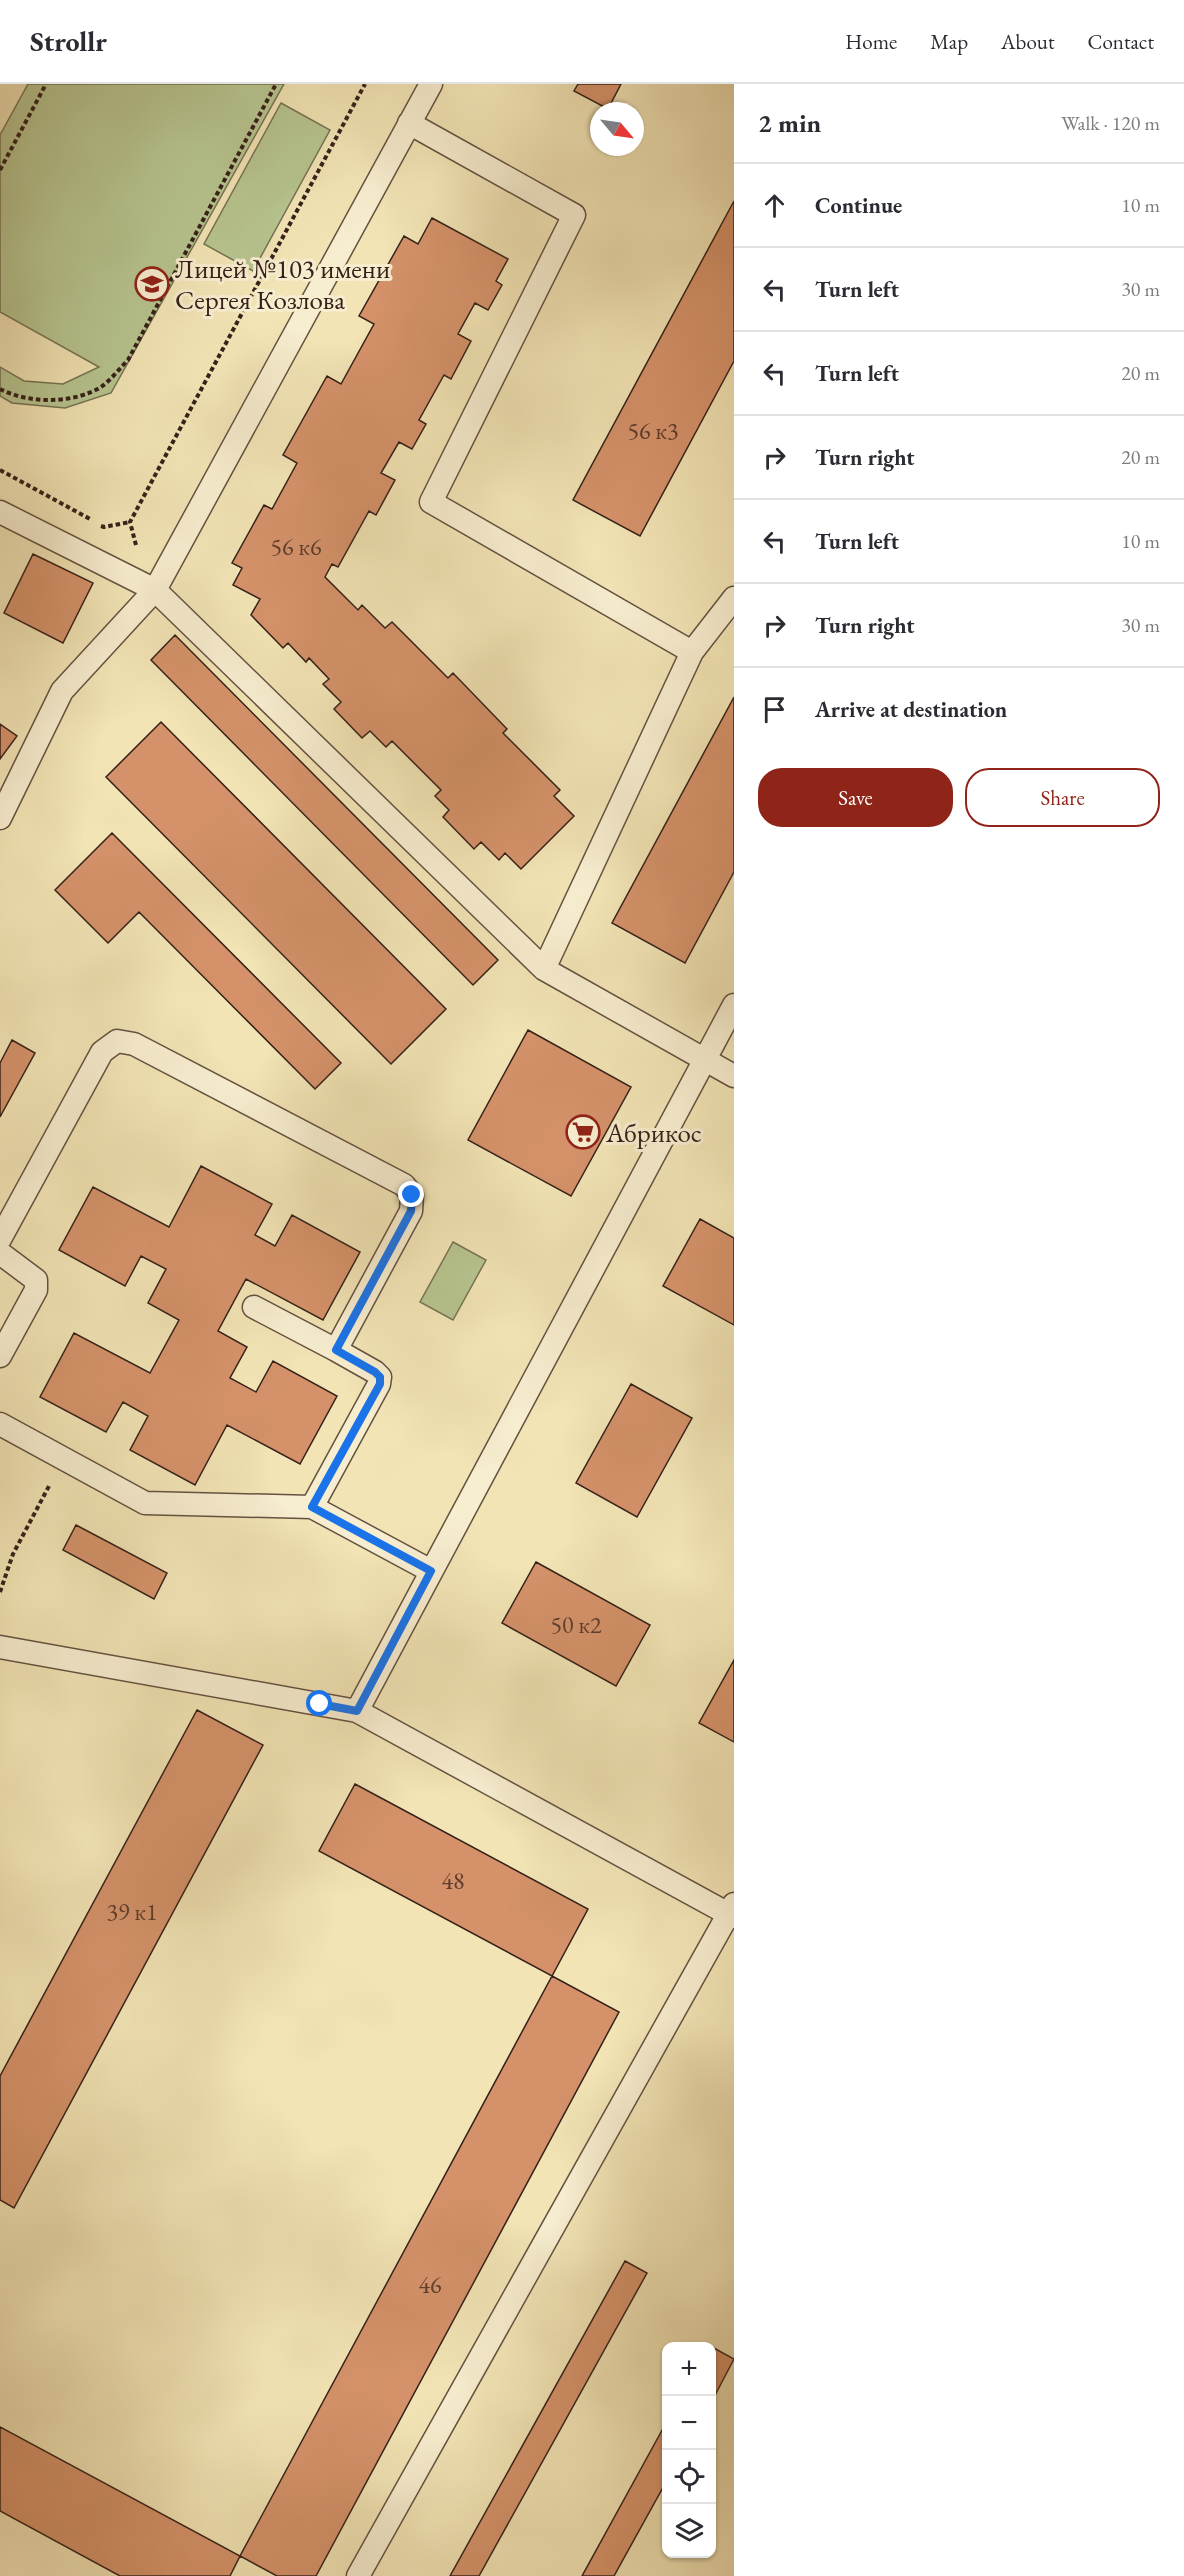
<!DOCTYPE html>
<meta charset="utf-8">
<style>
body{margin:0;font-family:"EB Garamond",serif;background:#f2f2f3;color:#2b2b33}
.controls{position:absolute;right:18px;bottom:18px;display:grid;overflow:hidden;border-radius:12px;box-shadow:0 2px 4px #0004}
.controls button{width:54px;height:54px;display:grid;place-items:center;padding:0;border:0;border-bottom:2px solid #e1e1e2;background:#fff;color:#2b2b33;font:30px sans-serif}
.compass{position:absolute;left:590px;top:18px;width:54px;height:54px;border-radius:50%;background:#fff;box-shadow:0 2px 4px #0004;rotate:119deg}
.stop{position:absolute;width:18px;height:18px;margin:-14px;border:4px solid #1a73e8;border-radius:50%;background:#fff}
.stop.end{background:#1a73e8;border-color:#fff;box-shadow:0 2px 6px #0008}
.list{margin:0;padding:0;list-style:none}
h2{display:flex;justify-content:space-between;align-items:center;height:78px;margin:0;padding:0 24px;font-size:26px}
h2 small{font-size:20px;font-weight:400;color:#7c7c81}
.list li{display:grid;grid-template-columns:39px 1fr auto;gap:18px;align-items:center;box-sizing:border-box;height:84px;padding:0 24px;border-top:2px solid #e1e1e2}
.list b{display:block;font-size:22px;white-space:nowrap}
.list em{font-size:20px;font-style:normal;color:#7c7c81}
.actions{display:flex;gap:12px;padding:18px 24px}
.actions a{flex:1;padding:14px 0;border:2px solid #8f2418;border-radius:24px;text-align:center;font-size:21px;color:#8f2418}
.actions .main{background:#8f2418;color:#fff}
.icon{flex:none;width:33px;height:33px;fill:none;stroke:currentColor;stroke-width:2;stroke-linecap:round;stroke-linejoin:round}
.map{position:relative;flex:none;width:734px;height:2492px;overflow:hidden}
header{display:flex;align-items:center;gap:36px;box-sizing:border-box;height:84px;padding:0 30px;background:#fff;border-bottom:2px solid #e1e1e2}
header strong{font-size:28px}
nav{display:flex;gap:33px;margin-inline-start:auto;font-size:21px}
main{display:flex}
aside{flex:1;background:#fff}
.map>svg:first-child{display:block}
</style>
<header>
<strong>Strollr</strong>
<nav><a>Home</a><a>Map</a><a>About</a><a>Contact</a></nav>
</header>
<main>
<div class="map">
<svg width="734" height="2492" viewBox="0 0 734 2492">
<rect width="100%" height="100%" fill="#f2e4b5"/>
<filter id="stains"><feTurbulence type="fractalNoise" baseFrequency=".00333" numOctaves="4"/><feColorMatrix values="0 0 0 0 .2 0 0 0 0 .09 0 0 0 0 .02 0 0 0 .5 -.17"/></filter>
<radialGradient id="worn" r=".72"><stop offset=".6" stop-color="#630" stop-opacity="0"/><stop offset="1" stop-color="#630" stop-opacity=".3"/></radialGradient>
<path fill="#b7c590" stroke="#767354" stroke-width="1.5" d="M28,0h256l-173,309 -46,15 -53,-5 -12,-7v-29l24,14 39,3 36,-17 -99,-55v-177z
M281,19l49,27 -77,141 -49,-27z
M453,1158l33,18 -33,60 -33,-18z"/>
<path fill="#d5926a" stroke="#352119" stroke-width="1.5" d="M578,0h43l-13,25 -34,-18z
M734,117v160l-94,175 -67,-36z
M432,134l76,41 -12,22 6,4 -14,25 -13,-7 -17,31 13,7 -20,38 -7,-4 -25,45 7,4 -14,25 -13,-7 -18,31 14,7 -19,35 -7,-4 -31,56 -6,-3 -7,13 33,33 4,-5 23,23 7,-6 56,56 5,-5 54,56 -4,4 57,57 -6,6 20,20 -53,53 -16,-16 -6,7 -18,-18 -7,7 -31,-32 6,-7 -14,-14 6,-6 -49,-49 -6,6 -16,-16 -8,7 -28,-29 7,-7 -18,-18 6,-5 -20,-21 -3,4 -18,-19 -5,5 -32,-33 9,-16 -27,-14 9,-17 -10,-5 32,-58 8,4 25,-46 -14,-8 44,-79 14,8 33,-60 -15,-8 45,-80 14,8z
M33,470l60,29 -30,60 -59,-30z
M175,551l323,325 -25,25 -322,-325z
M734,613v175l-49,91 -73,-40z
M161,638l285,287 -55,55 -285,-287z
M0,640l17,12 -17,23z
M112,749l229,230 -26,26 -176,-177 -31,31 -53,-53z
M528,946l103,57 -60,109 -103,-56z
M12,956l23,13 -35,64v-54z
M201,1082l71,38 -17,31 20,11 17,-31 68,37 -37,68 -77,-41 -28,52 29,16 -17,31 26,14 17,-31 64,35 -37,68 -73,-39 -32,60 -65,-35 18,-34 -25,-14 -17,30 -66,-35 34,-64 76,40 29,-53 -31,-17 18,-34 -25,-13 -16,30 -66,-36 34,-63 76,40z
M700,1135l34,19v87l-71,-39z
M631,1300l61,34 -55,99 -61,-34z
M76,1441l91,48 -13,26 -91,-49z
M536,1478l114,63 -34,61 -114,-63z
M734,1576v82l-35,-19z
M197,1626l66,35 -249,463 -14,-8v-124z
M355,1700l233,125 -36,67 -233,-125z
M552,1892l67,36 -303,564h-39l-37,-20z
M625,2177l22,12 -168,303h-29z
M712,2263l22,12 -22,42z
M666,2339v59l-52,94h-32z
M0,2343l240,129 -10,20h-110l-120,-65z"/>
<g fill="none" stroke-linecap="round" stroke-linejoin="round">
<g stroke="#645240" stroke-width="25">
<path id="lane" d="M409,39l165,92 -143,287 261,150
M0,428l155,78 389,379 190,107
M0,734l62,-127 93,-101 276,-506
M544,885l148,-317 42,-54
M0,1155l102,-187 15,-11 17,3 270,141 8,10 -1,16 -75,139 39,22 5,5 -1,7 -67,123
M0,1169l36,27v10l-36,66
M254,1223l82,43
M0,1340l145,79 167,4 119,64
M0,1563l357,64 377,206
M357,1627l377,-706
M358,2492l376,-672"/>
</g>
<path stroke="#352119" stroke-width="4" stroke-dasharray="4.5 3" stroke-linecap="butt" d="M0,86l46,-86
M0,305c29,15 73,15 101,-2 10,-7 19,-19 27,-27l148,-276
M0,386l90,49
M101,442l3,1 26,-5
M136,461l-6,-23 235,-438
M0,1508l13,-38 36,-68"/>
<use href="#lane" stroke="#f7edcf" stroke-width="22"/>
</g>
<g fill="none" stroke-linecap="round" stroke-linejoin="round">
<path stroke="#1a73e8" stroke-width="8" d="M320,1620l37,7 74,-140 -119,-64 68,-123v-7l-5,-5 -39,-22 75,-139 1,-16"/>
</g>
<defs>
<g id="school-ring" transform="scale(1.725)"><circle r="9.5" fill="#f7edcf" stroke="#8f2418" stroke-width="1.5"/><path d="M0-5L7-2L0 1L-7-2ZM-4 1L0 2.5L4 1V4Q0 6-4 4Z" fill="#8f2418"/></g>
<g id="supermarket-ring" transform="scale(1.725)"><circle r="9.5" fill="#f7edcf" stroke="#8f2418" stroke-width="1.5"/><path d="M-6-5.5h2.5l.6 2H6L4.5 2H-2.5L-4.4-4H-6ZM-1.5 3.2a1.3 1.3 0 1 0 .1 0ZM3 3.2a1.3 1.3 0 1 0 .1 0Z" fill="#8f2418"/></g>
</defs>
<g fill-rule="evenodd">
<use href="#school-ring" x="152" y="200"/>
<use href="#supermarket-ring" x="583" y="1048"/>
</g>
<g text-anchor="middle" dominant-baseline="central" stroke-width="6" stroke-linejoin="round" paint-order="stroke">
<g font-size="24" fill="#5d3d2d">
<text x="653" y="346">56 к3</text>
<text x="296" y="462">56 к6</text>
<text x="576" y="1540">50 к2</text>
<text x="453" y="1796">48</text>
<text x="132" y="1827">39 к1</text>
<text x="430" y="2200">46</text>
</g>
<g font-size="27" fill="#352119" stroke="#f7edcf" text-anchor="start">
<text x="175" y="184">Лицей №103 имени<tspan x="175" dy="31">Сергея Козлова</tspan></text>
<text x="606" y="1048">Абрикос</text>
</g>
</g>
<rect width="100%" height="100%" filter="url(#stains)"/>
<rect width="100%" height="100%" fill="url(#worn)"/>
</svg>
<div class="controls">
<button>+</button>
<button>−</button>
<button><svg class="icon" aria-label="locate" viewBox="0 0 24 24"><circle cx="12" cy="12" r="6"/><path d="M12 2v4M12 18v4M2 12h4M18 12h4"/></svg></button>
<button><svg class="icon" aria-label="layers" viewBox="0 0 24 24"><path d="M12 4l9 5-9 5-9-5zM3 14l9 5 9-5"/></svg></button>
</div>
<svg class="compass" viewBox="-18 -18 36 36"><path d="M0-13l5 13h-10z" fill="#e53935"/><path d="M0 13l5-13h-10z" fill="#7c7c81"/></svg>
<div class="stop" style="left:320px;top:1620px"></div>
<div class="stop end" style="left:412px;top:1111px"></div>
</div>
<aside>
<h2>2 min<small>Walk · 120 m</small></h2>
<ul class="list">
<li><svg class="icon" aria-label="ahead" viewBox="0 0 24 24"><path d="M12 20V5M6 11l6-6 6 6"/></svg><div><b>Continue</b></div><em>10 m</em></li>
<li><svg class="icon" aria-label="left" viewBox="0 0 24 24"><path d="M17 20v-9H6M10 6l-5 5 5 5"/></svg><div><b>Turn left</b></div><em>30 m</em></li>
<li><svg class="icon" aria-label="left" viewBox="0 0 24 24"><path d="M17 20v-9H6M10 6l-5 5 5 5"/></svg><div><b>Turn left</b></div><em>20 m</em></li>
<li><svg class="icon" aria-label="right" viewBox="0 0 24 24"><path d="M7 20v-9h11M14 6l5 5-5 5"/></svg><div><b>Turn right</b></div><em>20 m</em></li>
<li><svg class="icon" aria-label="left" viewBox="0 0 24 24"><path d="M17 20v-9H6M10 6l-5 5 5 5"/></svg><div><b>Turn left</b></div><em>10 m</em></li>
<li><svg class="icon" aria-label="right" viewBox="0 0 24 24"><path d="M7 20v-9h11M14 6l5 5-5 5"/></svg><div><b>Turn right</b></div><em>30 m</em></li>
<li><svg class="icon" aria-label="arrive" viewBox="0 0 24 24"><path d="M6 21V4h12l-3 4 3 4H6"/></svg><div><b>Arrive at destination</b></div></li>
</ul>
<div class="actions"><a class="main">Save</a><a>Share</a></div>
</aside>
</main>
